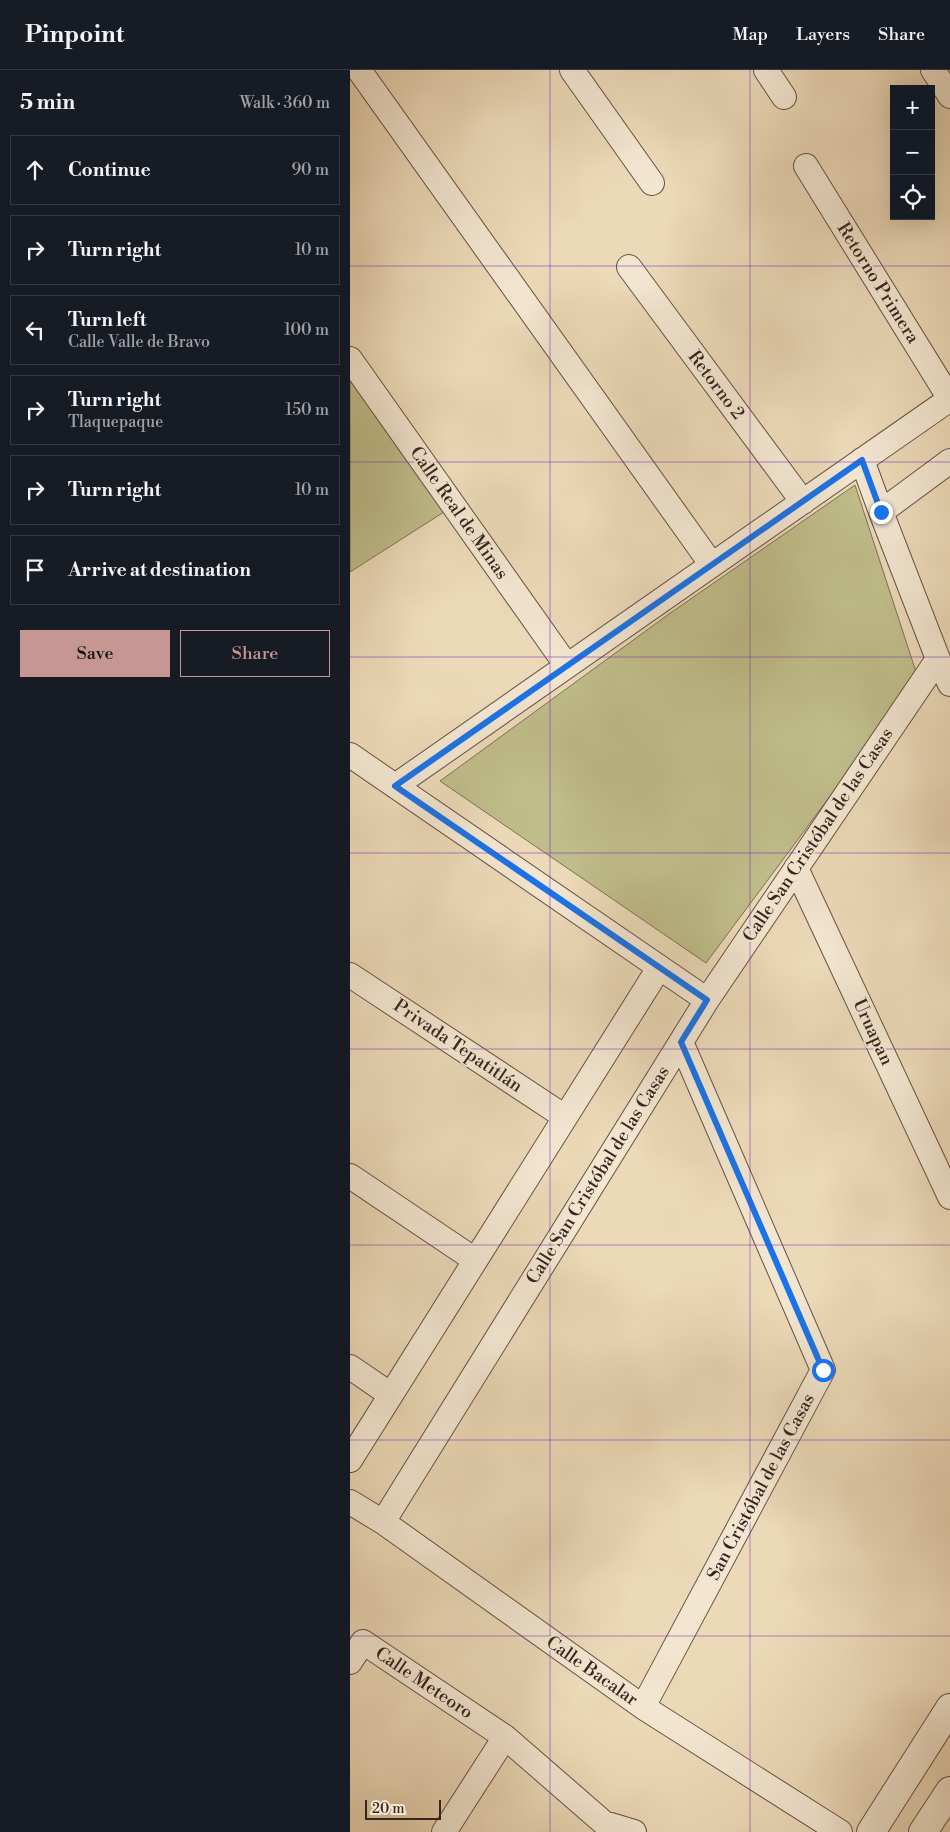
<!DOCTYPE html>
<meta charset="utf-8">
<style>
body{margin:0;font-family:"Libre Bodoni",serif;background:#20242c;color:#f1f3f6}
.controls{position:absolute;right:15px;top:15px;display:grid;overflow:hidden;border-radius:0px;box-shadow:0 5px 20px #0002}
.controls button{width:45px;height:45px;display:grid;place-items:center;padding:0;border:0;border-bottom:1px solid #363941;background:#171b24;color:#f1f3f6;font:25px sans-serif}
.scale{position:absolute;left:15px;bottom:12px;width:76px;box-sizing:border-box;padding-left:5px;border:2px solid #38251e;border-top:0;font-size:14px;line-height:18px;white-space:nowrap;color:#38251e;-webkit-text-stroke:4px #f3e6d1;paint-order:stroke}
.stop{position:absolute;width:15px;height:15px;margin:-11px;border:4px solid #1a73e8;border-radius:50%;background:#fff}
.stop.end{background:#1a73e8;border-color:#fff;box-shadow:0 1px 5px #0008}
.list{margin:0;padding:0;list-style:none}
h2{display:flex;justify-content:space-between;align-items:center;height:65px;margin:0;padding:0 20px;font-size:21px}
h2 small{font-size:16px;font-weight:400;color:#9ea1a6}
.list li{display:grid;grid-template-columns:32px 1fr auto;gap:15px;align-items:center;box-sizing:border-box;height:70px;margin:0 10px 10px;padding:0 10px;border:1px solid #363941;border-radius:0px}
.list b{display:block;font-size:19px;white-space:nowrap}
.list p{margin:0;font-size:16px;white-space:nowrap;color:#9ea1a6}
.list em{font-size:16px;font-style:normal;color:#9ea1a6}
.actions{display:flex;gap:10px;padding:15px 20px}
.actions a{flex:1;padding:11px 0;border:1px solid #c59692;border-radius:0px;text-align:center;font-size:18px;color:#c59692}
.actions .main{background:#c59692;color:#111}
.icon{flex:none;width:28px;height:28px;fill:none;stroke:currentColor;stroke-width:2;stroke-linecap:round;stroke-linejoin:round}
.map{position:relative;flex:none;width:600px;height:1762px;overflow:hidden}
header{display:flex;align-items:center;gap:30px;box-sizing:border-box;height:70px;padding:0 25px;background:#171b24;border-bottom:1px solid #363941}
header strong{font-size:24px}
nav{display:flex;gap:28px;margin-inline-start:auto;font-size:18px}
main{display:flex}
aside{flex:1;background:#171b24}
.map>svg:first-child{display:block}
</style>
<header>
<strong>Pinpoint</strong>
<nav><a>Map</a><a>Layers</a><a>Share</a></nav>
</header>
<main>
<aside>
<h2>5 min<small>Walk · 360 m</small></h2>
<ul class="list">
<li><svg class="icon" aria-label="ahead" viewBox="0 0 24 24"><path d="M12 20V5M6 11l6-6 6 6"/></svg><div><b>Continue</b></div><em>90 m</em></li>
<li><svg class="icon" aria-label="right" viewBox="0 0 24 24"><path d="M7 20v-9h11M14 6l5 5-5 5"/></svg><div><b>Turn right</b></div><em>10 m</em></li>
<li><svg class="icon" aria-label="left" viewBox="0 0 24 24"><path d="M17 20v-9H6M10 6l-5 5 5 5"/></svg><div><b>Turn left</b><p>Calle Valle de Bravo</p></div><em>100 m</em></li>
<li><svg class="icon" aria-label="right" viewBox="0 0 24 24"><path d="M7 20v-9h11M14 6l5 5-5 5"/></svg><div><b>Turn right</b><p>Tlaquepaque</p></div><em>150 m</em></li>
<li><svg class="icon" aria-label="right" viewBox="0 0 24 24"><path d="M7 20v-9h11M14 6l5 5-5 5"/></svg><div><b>Turn right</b></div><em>10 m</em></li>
<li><svg class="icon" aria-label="arrive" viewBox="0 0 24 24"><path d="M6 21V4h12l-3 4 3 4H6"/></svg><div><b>Arrive at destination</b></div></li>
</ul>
<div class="actions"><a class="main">Save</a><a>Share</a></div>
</aside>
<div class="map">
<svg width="600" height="1762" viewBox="0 0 600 1762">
<rect width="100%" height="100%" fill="#ecd9b8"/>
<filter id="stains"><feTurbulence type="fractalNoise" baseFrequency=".004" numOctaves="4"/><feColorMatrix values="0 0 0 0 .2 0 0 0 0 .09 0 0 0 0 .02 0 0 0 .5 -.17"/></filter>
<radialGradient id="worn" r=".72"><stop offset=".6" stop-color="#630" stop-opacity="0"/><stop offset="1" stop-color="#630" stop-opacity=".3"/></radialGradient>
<path fill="#bfbd8a" stroke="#7c7154" d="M0,309l94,133 -94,60z
M505,415l63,193 -212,285 -266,-182 229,-167z"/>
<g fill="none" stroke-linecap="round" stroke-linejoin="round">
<g stroke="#655244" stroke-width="26">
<path id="minor" d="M9,0l353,495
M222,0l80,113
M416,0l18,27
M583,0l17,26
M456,96l144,233
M279,197l174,235
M0,289l217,307
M512,390l19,52 57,147 12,25
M531,442l69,-51
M0,685l357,245
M45,716l555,-387
M446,798l154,329
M0,905l215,142
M0,1106l125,84
M0,1297l41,28
M0,1390l309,-492
M0,1432l33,20 260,185 197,125
M33,1452l324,-522 231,-341
M0,1592l13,-20 142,95 99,86 30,9
M293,1637l180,-337 -142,-328
M94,1762l61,-95"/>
</g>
<g stroke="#655244" stroke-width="30">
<path id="tertiary" d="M521,1762l79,-124
M573,1762l27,-41"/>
</g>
<use href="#minor" stroke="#f3e6d1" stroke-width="24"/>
<use href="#tertiary" stroke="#f3e6d1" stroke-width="28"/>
</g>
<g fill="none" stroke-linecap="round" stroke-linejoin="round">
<path stroke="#1a73e8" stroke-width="6" d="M473,1300l-142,-328 26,-42 -312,-214 467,-326 19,52"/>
</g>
<path fill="none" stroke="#7b2cbf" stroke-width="1" stroke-opacity="0.55" d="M200,0v1762M400,0v1762M0,196h600M0,392h600M0,587h600M0,783h600M0,979h600M0,1175h600M0,1370h600M0,1566h600"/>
<g text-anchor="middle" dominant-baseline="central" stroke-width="4" stroke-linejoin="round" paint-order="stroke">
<g font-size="18" fill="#38251e" stroke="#f3e6d1">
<text transform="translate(528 213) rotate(58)">Retorno Primera</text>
<text transform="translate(366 315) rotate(53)">Retorno 2</text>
<text transform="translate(109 443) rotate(55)">Calle Real de Minas</text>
<text transform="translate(468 765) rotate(-56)">Calle San Cristóbal de las Casas</text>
<text transform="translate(523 962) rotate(65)">Uruapan</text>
<text transform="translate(108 976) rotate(34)">Privada Tepatitlán</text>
<text transform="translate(248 1105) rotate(-58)">Calle San Cristóbal de las Casas</text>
<text transform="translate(411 1417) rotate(-62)">San Cristóbal de las Casas</text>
<text transform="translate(242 1601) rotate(35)">Calle Bacalar</text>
<text transform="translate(74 1613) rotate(34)">Calle Meteoro</text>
</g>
</g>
<rect width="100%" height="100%" filter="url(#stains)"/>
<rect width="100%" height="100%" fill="url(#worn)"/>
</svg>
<div class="controls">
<button>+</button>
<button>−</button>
<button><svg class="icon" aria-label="locate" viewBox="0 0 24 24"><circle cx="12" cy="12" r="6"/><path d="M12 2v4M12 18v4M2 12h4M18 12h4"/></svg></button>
</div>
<div class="scale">20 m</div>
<div class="stop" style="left:473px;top:1300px"></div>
<div class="stop end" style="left:531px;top:442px"></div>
</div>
</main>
